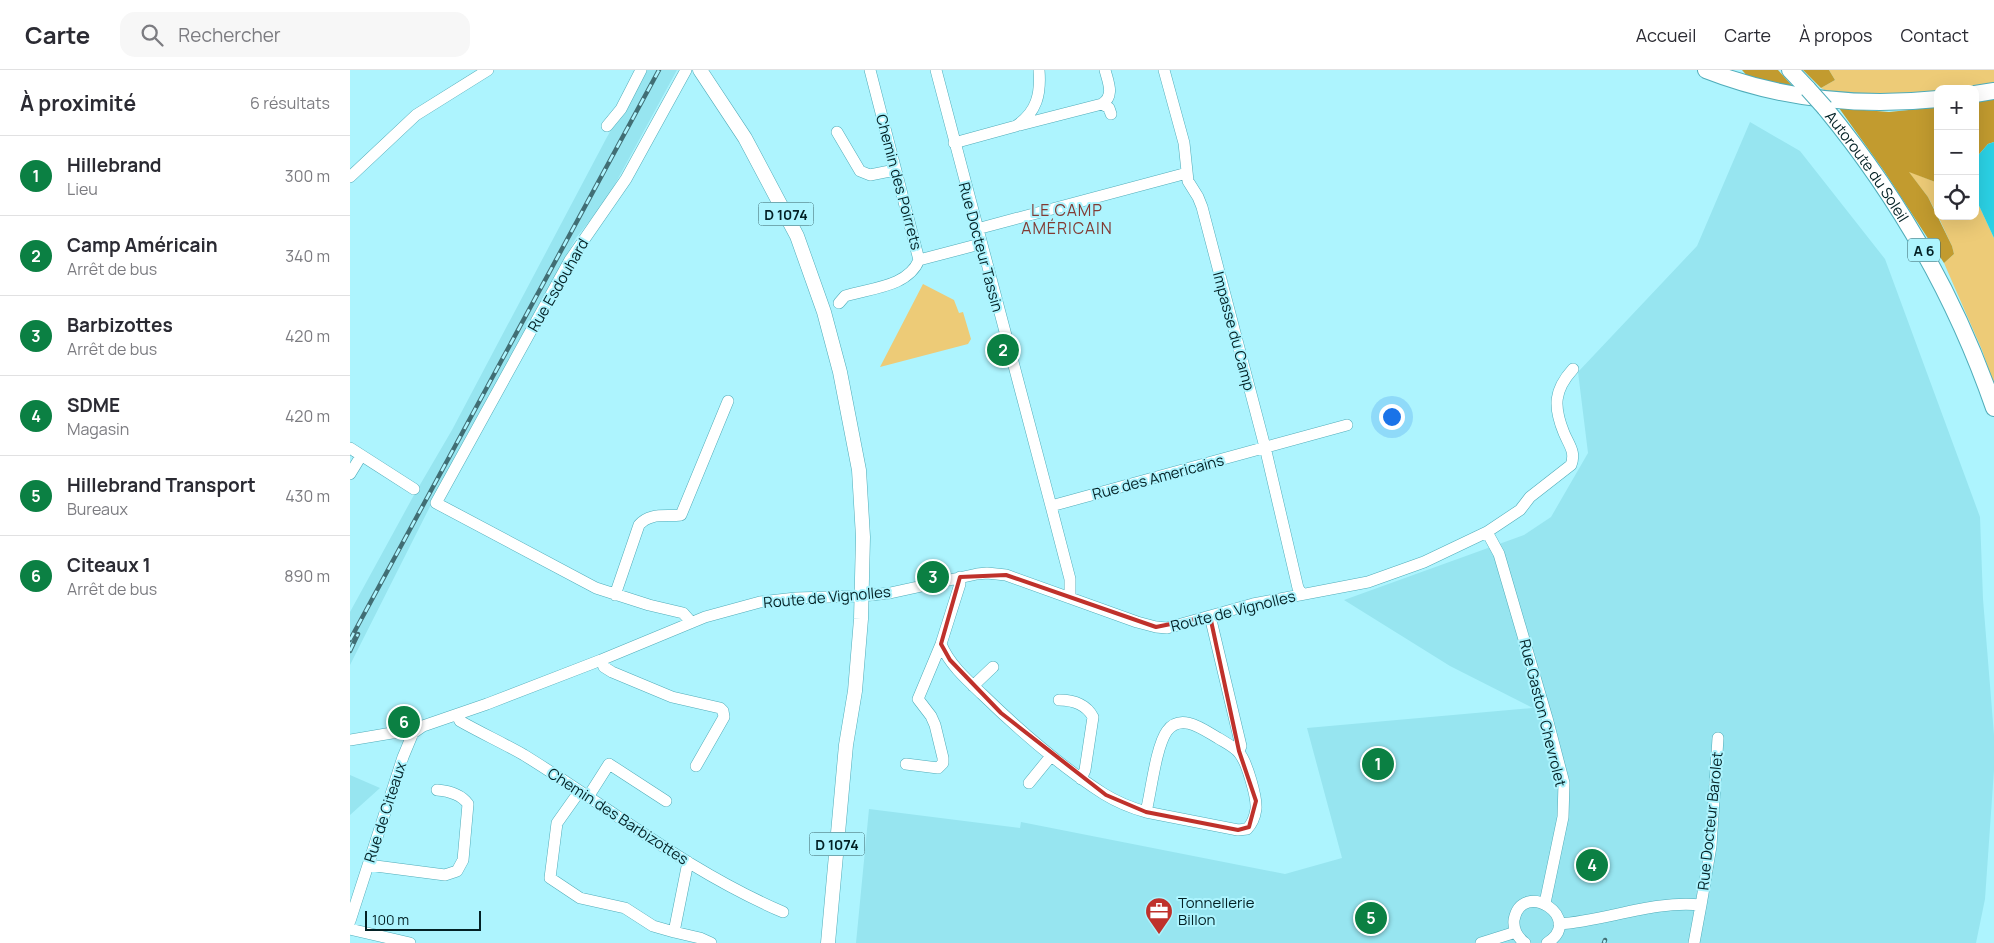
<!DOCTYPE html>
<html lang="fr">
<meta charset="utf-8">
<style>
body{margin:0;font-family:Manrope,sans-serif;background:#f7f7f7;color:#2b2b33}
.controls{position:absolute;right:15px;top:15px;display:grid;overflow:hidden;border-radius:10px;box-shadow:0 5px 20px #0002}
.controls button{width:45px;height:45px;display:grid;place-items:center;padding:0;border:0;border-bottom:1px solid #e1e1e2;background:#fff;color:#2b2b33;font:25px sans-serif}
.scale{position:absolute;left:15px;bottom:12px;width:116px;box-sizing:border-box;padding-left:5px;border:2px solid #032125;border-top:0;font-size:14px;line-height:18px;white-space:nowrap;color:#032125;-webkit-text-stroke:4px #adf4fe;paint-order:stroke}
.you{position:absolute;left:1041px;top:346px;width:18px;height:18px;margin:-12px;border:4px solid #fff;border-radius:50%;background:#1a73e8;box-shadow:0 0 0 8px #1a73e833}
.badge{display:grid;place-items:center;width:32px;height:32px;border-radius:50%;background:#0b8043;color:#fff;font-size:16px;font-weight:700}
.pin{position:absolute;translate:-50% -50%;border:2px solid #fff;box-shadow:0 1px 5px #0006}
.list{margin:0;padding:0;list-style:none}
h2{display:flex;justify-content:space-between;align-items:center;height:65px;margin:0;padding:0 20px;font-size:21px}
h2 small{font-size:16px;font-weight:400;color:#7c7c81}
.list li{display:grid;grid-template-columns:32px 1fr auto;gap:15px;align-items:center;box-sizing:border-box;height:80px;padding:0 20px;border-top:1px solid #e1e1e2}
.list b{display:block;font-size:19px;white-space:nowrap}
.list p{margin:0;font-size:16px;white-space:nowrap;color:#7c7c81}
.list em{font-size:16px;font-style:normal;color:#7c7c81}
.icon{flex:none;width:28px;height:28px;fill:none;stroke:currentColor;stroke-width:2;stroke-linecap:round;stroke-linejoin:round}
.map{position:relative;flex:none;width:1644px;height:873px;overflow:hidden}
header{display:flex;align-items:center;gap:30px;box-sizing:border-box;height:70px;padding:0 25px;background:#fff;border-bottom:1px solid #e1e1e2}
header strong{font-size:24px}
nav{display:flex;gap:28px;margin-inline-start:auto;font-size:18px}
.search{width:350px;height:45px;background:#f7f7f7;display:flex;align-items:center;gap:12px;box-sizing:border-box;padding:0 18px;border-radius:15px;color:#7c7c81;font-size:19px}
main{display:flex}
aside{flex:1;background:#fff}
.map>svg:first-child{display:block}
</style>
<header>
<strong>Carte</strong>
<div class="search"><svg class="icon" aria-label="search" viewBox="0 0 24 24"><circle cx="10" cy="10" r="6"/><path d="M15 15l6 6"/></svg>Rechercher</div>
<nav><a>Accueil</a><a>Carte</a><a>À propos</a><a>Contact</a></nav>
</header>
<main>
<aside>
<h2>À proximité<small>6 résultats</small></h2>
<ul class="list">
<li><span class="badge">1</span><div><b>Hillebrand</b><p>Lieu</p></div><em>300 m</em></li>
<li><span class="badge">2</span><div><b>Camp Américain</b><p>Arrêt de bus</p></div><em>340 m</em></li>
<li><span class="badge">3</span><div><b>Barbizottes</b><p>Arrêt de bus</p></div><em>420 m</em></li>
<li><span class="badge">4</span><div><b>SDME</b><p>Magasin</p></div><em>420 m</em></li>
<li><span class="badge">5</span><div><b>Hillebrand Transport</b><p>Bureaux</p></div><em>430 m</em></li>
<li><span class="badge">6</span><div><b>Citeaux 1</b><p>Arrêt de bus</p></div><em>890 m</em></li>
</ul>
</aside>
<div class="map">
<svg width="1644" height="873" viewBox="0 0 1644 873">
<rect width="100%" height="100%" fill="#adf4fe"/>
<path fill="#97e5f0" d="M296,0h31l-70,129 -31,39 -119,215 -107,212v-53l64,-117 38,-65 155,-293z
M1400,52l50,29 85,108 95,258 3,82 11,136v35l-9,129 -9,44h-1120l13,-134 151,19 1,-6 264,52 57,-16 -35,-130 226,-20 -83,-42 -106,-66 180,-65 27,-18 37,-64 -10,-81 119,-126z
M0,705l30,13 -30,27z"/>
<path fill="#edcb77" d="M1479,0h165v15l-21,4h-35v4l-25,2 -82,-1 -10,-6 14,-8z
M1558,101l30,12v33l-10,-19z
M1625,127l19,41v147l-12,-35 -38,-87 10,-9 -2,-8 -14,-30h37z
M573,214l31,16 5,13 4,-1 8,27 -3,5 -88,23z"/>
<path fill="#c29b2f" d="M1392,0h36l17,19 -46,-11z
M1453,0h26l6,10 -14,8z
M1644,29v43l-6,2 -13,15v-57z
M1588,37v76l-29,-11 19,25 24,49 2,8 -10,9 -60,-92 -45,-63 50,4z"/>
<path fill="#2bd1e5" d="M1644,72v96l-19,-41v-38l13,-15z"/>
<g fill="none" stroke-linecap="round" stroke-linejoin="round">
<g stroke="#50acb9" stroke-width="12">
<path id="minor" d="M336,0l-60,109 -56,81 -134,243 160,85 53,17 34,8 8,9
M586,0l115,436 19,73v19
M814,0l20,73 4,38 10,16 4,10 63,240 33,141 4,6
M752,34l7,4 2,6
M670,55l82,-21c13,-8 6,-22 3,-34
M257,56l14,-17 20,-39
M487,62l23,39 10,4 25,-5
M604,73l62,-17c21,-14 25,-32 23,-56
M0,107l66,-62 72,-45
M627,159l210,-56
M569,190l61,-16
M489,233l6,-7c25,-8 63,-9 74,-36l-49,-190
M0,378l64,41
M0,404l11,-18
M701,436l296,-81
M1137,462l33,-22 10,-13 41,-32c5,-13 -2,-20 -7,-32 -11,-27 -10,-43 9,-64
M265,525l24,-70c11,-13 27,-8 42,-10l47,-114
M860,546l31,130 -2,5
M591,574c8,20 26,36 41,50 38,37 78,72 122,100 13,8 28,14 42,18l92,18 9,-1c5,-5 8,-13 9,-20 1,-12 -9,-46 -16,-55 -5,-7 -14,-11 -22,-16 -14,-8 -37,-26 -51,-7 -11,15 -16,61 -21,81
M251,590l3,7 8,5 60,25 48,11 3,3 1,6 -28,49
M623,616l20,-19
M709,630c14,0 27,4 34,17l-8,53 -4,9
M107,645l3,6c21,12 43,22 64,34 86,53 165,117 259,157
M0,670l42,-7h21l10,-7 64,-22 114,-44 104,-43 55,-15 36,-4 66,-2 28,-3 87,-19 10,-1 19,2 131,47 19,5 11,1 86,-24 115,-22 56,-20 63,-30 12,22 48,164 17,65 -1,34 -18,86
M556,694l32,4 5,-5v-5l-8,-33 -4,-9 -13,-17 23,-55 19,-60v-7
M679,713l22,-27
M229,722l-22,31 -7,55 30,20 45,10 28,18 21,6 14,-70
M238,727l21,-33 57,37
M18,795l77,10 12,-4 6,-11 5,-56c-7,-10 -19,-13 -31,-14
M0,851l53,-164 10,-24
M1209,854c47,-3 94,-24 142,-19l10,-59 7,-108
M0,859l60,14
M324,862l26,6 11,5
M1131,873l35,-11
M1175,873c-8,-6 -12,-13 -11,-23 8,-43 72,-1 33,23
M1344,873l7,-38"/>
</g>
<g stroke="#50acb9" stroke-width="15">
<path id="major" d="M350,0l45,68 52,98 27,76 16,60 19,98 4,67 -2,82 -6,72 -9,54 -18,198"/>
</g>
<g stroke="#50acb9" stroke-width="18">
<g id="highway">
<path d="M1356,0c74,29 154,37 232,29"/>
<path d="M1440,0l18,19"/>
<path d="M1625,24l19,-3"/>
<path id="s1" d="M1475,38c74,90 131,190 169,300"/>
</g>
</g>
<use href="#minor" stroke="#fff" stroke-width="11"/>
<use href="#major" stroke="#fff" stroke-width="14"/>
<use href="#highway" stroke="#fff" stroke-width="16"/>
<g stroke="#416e74" stroke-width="4.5">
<path id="rail" d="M0,570l309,-570
M0,581l8,-17
M1254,873l1,-3"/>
</g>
<use href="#rail" stroke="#adf4fe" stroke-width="2.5" stroke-dasharray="8" stroke-linecap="butt"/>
<g stroke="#50acb9" stroke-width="18" stroke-linecap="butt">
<path id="highway-bridge" d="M1458,19l17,19"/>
</g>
<use href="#highway-bridge" stroke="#fff" stroke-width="16"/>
</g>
<path fill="none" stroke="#bf312b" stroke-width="4" stroke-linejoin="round" d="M656,505l150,52 54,-11 29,135 17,50 -7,26 -11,3 -92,-18 -40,-17 -105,-82 -51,-53 -9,-16 19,-67z"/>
<defs>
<g id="office-pin" transform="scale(1.4375)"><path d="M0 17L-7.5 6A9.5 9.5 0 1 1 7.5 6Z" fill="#bf312b" stroke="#adf4fe"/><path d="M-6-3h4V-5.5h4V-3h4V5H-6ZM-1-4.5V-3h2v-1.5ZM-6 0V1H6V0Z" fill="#fff"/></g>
</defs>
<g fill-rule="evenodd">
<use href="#office-pin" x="809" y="841"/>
</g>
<g text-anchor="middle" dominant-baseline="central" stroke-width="4" stroke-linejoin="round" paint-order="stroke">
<g fill="#adf4fe" stroke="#366066" stroke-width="1">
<rect x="408.5" y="132.5" width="55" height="23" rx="4"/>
<rect x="1558" y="168.5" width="32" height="23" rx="4"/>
<rect x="459.5" y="762.5" width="55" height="23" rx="4"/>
</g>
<g font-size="14" font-weight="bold" fill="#032125">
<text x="436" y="144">D 1074</text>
<text x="1574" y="180">A 6</text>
<text x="487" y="774">D 1074</text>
</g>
<g font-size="15" fill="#032125" stroke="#adf4fe">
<text stroke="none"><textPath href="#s1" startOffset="72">Autoroute du Soleil</textPath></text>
<text transform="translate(549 112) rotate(75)">Chemin des Poirrets</text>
<text transform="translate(631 177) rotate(75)">Rue Docteur Tassin</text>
<text transform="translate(208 215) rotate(-60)">Rue Esdouhard</text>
<text transform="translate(884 261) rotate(75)">Impasse du Camp</text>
<text transform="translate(808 407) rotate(-15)">Rue des Americains</text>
<text transform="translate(477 527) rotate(-5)">Route de Vignolles</text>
<text transform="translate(883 541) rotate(-14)">Route de Vignolles</text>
<text transform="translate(1193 643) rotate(76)">Rue Gaston Chevrolet</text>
<text transform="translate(35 742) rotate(-72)">Rue de Citeaux</text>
<text transform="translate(268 746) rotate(33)">Chemin des Barbizottes</text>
<text transform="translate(1360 751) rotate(-84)">Rue Docteur Barolet</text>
</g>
<g font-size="15" fill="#032125" stroke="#adf4fe" text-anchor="start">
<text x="828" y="832">Tonnellerie<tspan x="828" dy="17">Billon</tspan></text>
</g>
<g font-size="16" letter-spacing="1" fill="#823b34" stroke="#adf4fe">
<text x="717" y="140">LE CAMP<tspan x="717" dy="18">AMÉRICAIN</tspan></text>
</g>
</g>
</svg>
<div class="controls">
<button>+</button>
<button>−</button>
<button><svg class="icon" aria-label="locate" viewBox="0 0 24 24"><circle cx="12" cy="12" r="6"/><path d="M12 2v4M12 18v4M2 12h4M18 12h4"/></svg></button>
</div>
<div class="scale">100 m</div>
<div class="you"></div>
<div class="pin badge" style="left:1028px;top:694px">1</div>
<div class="pin badge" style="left:653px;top:280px">2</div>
<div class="pin badge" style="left:583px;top:507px">3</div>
<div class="pin badge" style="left:1242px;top:795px">4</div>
<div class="pin badge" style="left:1021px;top:848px">5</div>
<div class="pin badge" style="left:54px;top:652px">6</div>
</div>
</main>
